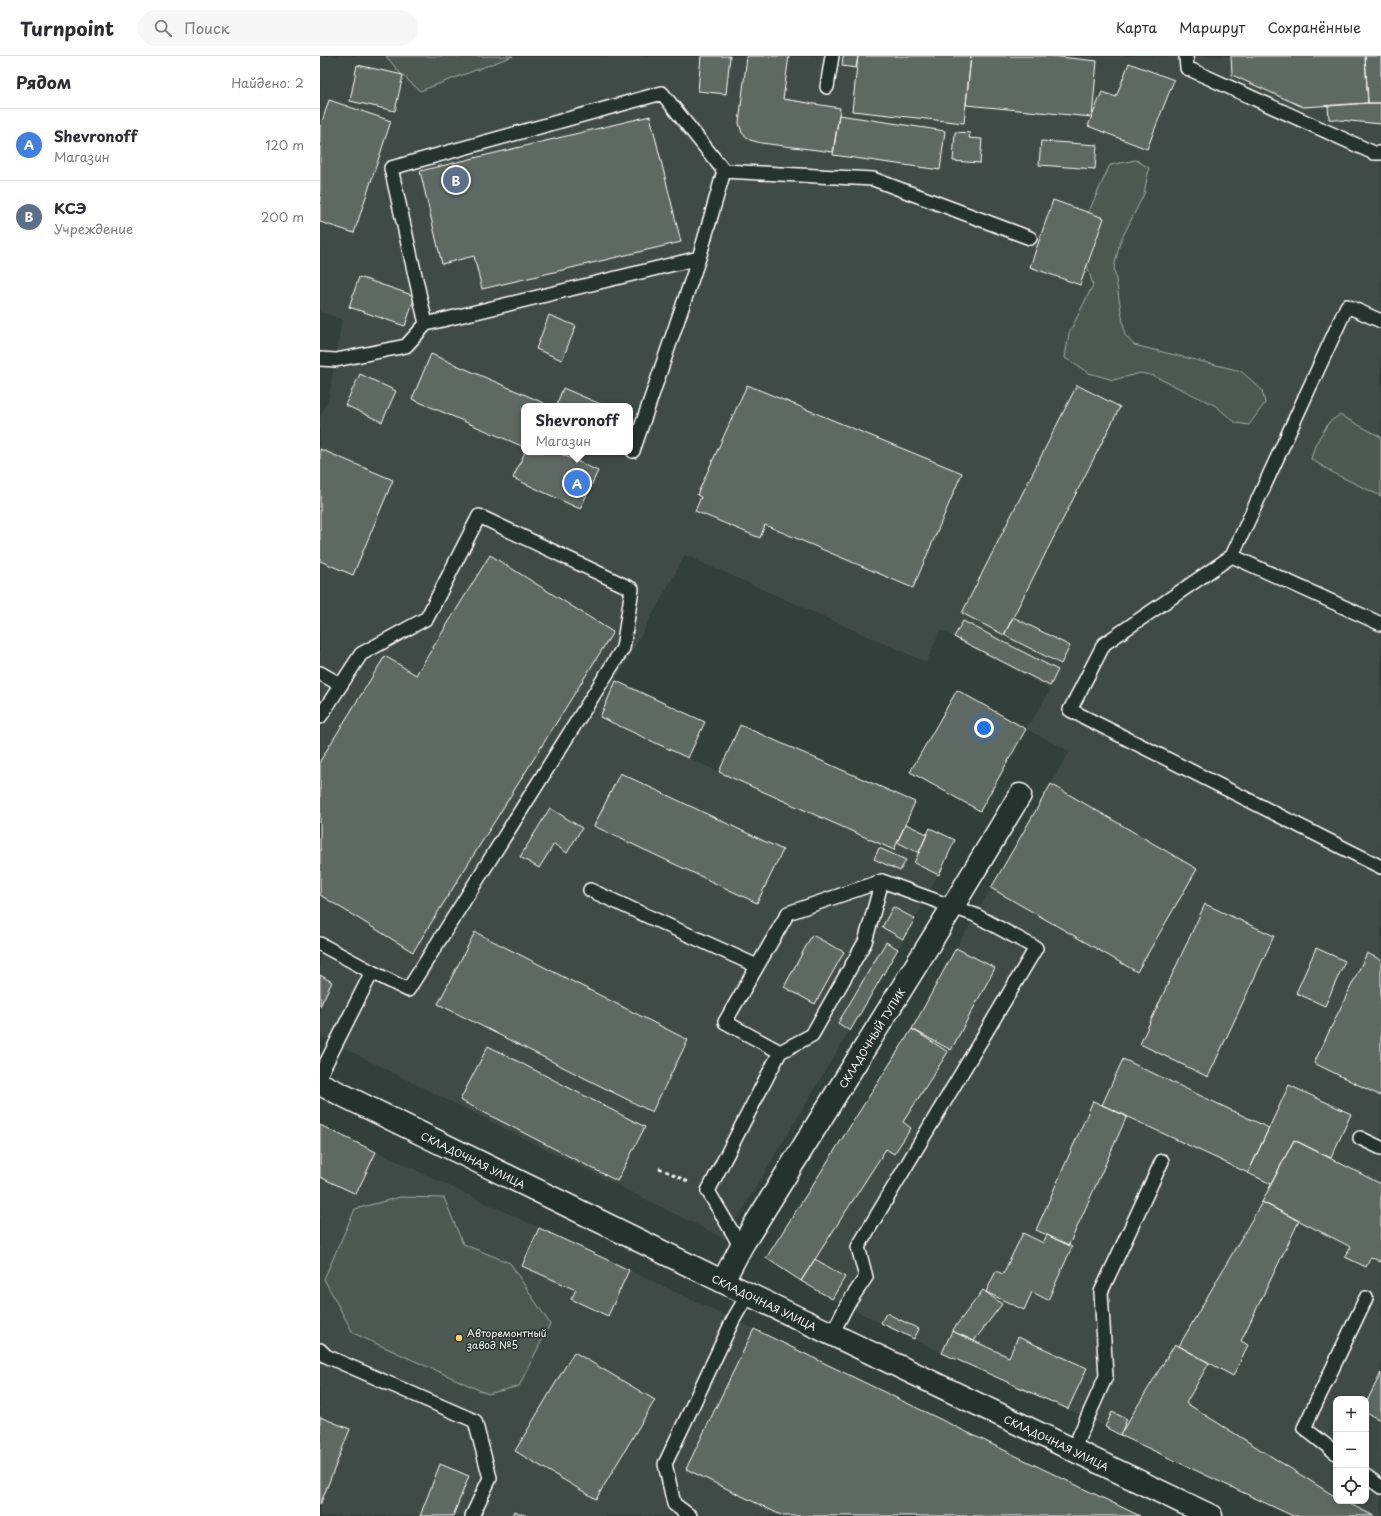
<!DOCTYPE html>
<html lang="ru">
<meta charset="utf-8">
<style>
body{margin:0;font-family:"Playpen Sans",sans-serif;background:#f7f7f7;color:#2b2b33}
.controls{position:absolute;right:12px;bottom:12px;display:grid;overflow:hidden;border-radius:8px;box-shadow:0 2px 10px #0003}
.controls button{width:36px;height:36px;display:grid;place-items:center;padding:0;border:0;border-bottom:1px solid #e1e1e2;background:#fff;color:#2b2b33;font:20px sans-serif}
.you{position:absolute;left:664px;top:672px;width:14px;height:14px;margin:-10px;border:3px solid #fff;border-radius:50%;background:#1a73e8;box-shadow:0 0 0 6px #1a73e833}
.badge{display:grid;place-items:center;width:26px;height:26px;border-radius:50%;background:#d93025;color:#fff;font-size:13px;font-weight:700}
.pin{position:absolute;translate:-50% -50%;border:2px solid #fff;box-shadow:0 1px 4px #0006}
.popup{position:absolute;left:201px;top:347px;width:112px;height:52px;box-sizing:border-box;display:grid;place-content:center;border-radius:8px;background:#fff;filter:drop-shadow(0 1px 3px #0005);font-size:13px;white-space:nowrap;color:#7c7c81}
.popup b{font-size:15px;color:#2b2b33}
.popup::after{content:'';position:absolute;left:50%;top:100%;margin-left:-8px;border:8px solid transparent;border-top-color:#fff}
.list{margin:0;padding:0;list-style:none}
h2{display:flex;justify-content:space-between;align-items:center;height:52px;margin:0;padding:0 16px;font-size:17px}
h2 small{font-size:13px;font-weight:400;color:#7c7c81}
.list li{display:grid;grid-template-columns:26px 1fr auto;gap:12px;align-items:center;box-sizing:border-box;height:72px;padding:0 16px;border-top:1px solid #e1e1e2}
.list b{display:block;font-size:15px;white-space:nowrap}
.list p{margin:0;font-size:13px;white-space:nowrap;color:#7c7c81}
.list em{font-size:13px;font-style:normal;color:#7c7c81}
.icon{flex:none;width:22px;height:22px;fill:none;stroke:currentColor;stroke-width:2;stroke-linecap:round;stroke-linejoin:round}
.map{position:relative;flex:none;width:1061px;height:1460px;overflow:hidden}
header{display:flex;align-items:center;gap:24px;box-sizing:border-box;height:56px;padding:0 20px;background:#fff;border-bottom:1px solid #e1e1e2}
header strong{font-size:19px}
nav{display:flex;gap:22px;margin-inline-start:auto;font-size:14px}
.search{width:280px;height:36px;background:#f7f7f7;display:flex;align-items:center;gap:10px;box-sizing:border-box;padding:0 14px;border-radius:22px;color:#7c7c81;font-size:15px}
main{display:flex}
aside{flex:1;background:#fff}
.map>svg:first-child{display:block}
</style>
<header>
<strong>Turnpoint</strong>
<div class="search"><svg class="icon" aria-label="search" viewBox="0 0 24 24"><circle cx="10" cy="10" r="6"/><path d="M15 15l6 6"/></svg>Поиск</div>
<nav><a>Карта</a><a>Маршрут</a><a>Сохранённые</a></nav>
</header>
<main>
<aside>
<h2>Рядом<small>Найдено: 2</small></h2>
<ul class="list">
<li><span class="badge" style="background:#3f7fe0">A</span><div><b>Shevronoff</b><p>Магазин</p></div><em>120 m</em></li>
<li><span class="badge" style="background:#5c6f8a">B</span><div><b>КСЭ</b><p>Учреждение</p></div><em>200 m</em></li>
</ul>
</aside>
<div class="map">
<svg width="1061" height="1460" viewBox="0 0 1061 1460">
<rect width="100%" height="100%" fill="#333f3a"/>
<filter id="ink" filterUnits="userSpaceOnUse"><feTurbulence type="fractalNoise" baseFrequency=".025" numOctaves="2"/><feDisplacementMap in="SourceGraphic" scale="8" xChannelSelector="R" yChannelSelector="G"/><feConvolveMatrix kernelMatrix="1 2 1 2 8 2 1 2 1" color-interpolation-filters="sRGB"/></filter>
<g filter="url(#ink)">
<path fill="#404c47" fill-rule="evenodd" d="M0,0h1061v1460h-88l-225,-107 -126,-56 -110,-54 -66,-41 146,-229 44,-81 114,-197 -44,-22 25,-39 -110,-60 -15,32 -241,-107 -69,126 72,77 31,14 21,-47 175,77 -9,22 21,10 3,-6 25,12 -28,57 -29,52 -173,290 -405,-203v-619l9,-20 13,-78 -22,-7zM204,350h106v46h-106zM1016,1343h30v102h-30z
M0,1069l434,204 386,187h-820z"/>
<path fill="#4d5853" stroke="#a6aca9" d="M66,0h127l-93,35 -20,-18z
M816,104l13,8 -5,26 -24,48 -6,26 11,67 9,10 107,26 21,19 3,13 -16,22 -13,-2 -20,-17 -62,-30 -13,-3 -28,7 -24,-7 -24,-15 4,-25 24,-48 -15,-50 32,-70z
M1020,359l41,22v59l-46,-22 -24,-15 4,-14 14,-23z
M80,1141l44,1 19,46 47,19 40,61 -31,62 -31,8 -135,-61 -29,-54 31,-70z"/>
<path fill="#5f6964" stroke="#fff" d="M381,0h29l-4,38 -28,-3z
M427,0h42l-6,43 57,9 -7,44 -72,-9 -11,-3 -8,-7 -3,-10z
M523,0h15l-2,12 -14,-2z
M538,0h113l-7,67 -112,-12z
M651,0h80l46,5 -5,56 -126,-12z
M911,0h134l3,47 -65,4 -71,-32z
M1045,0h16v47h-13z
M809,7l45,17 -27,69 -59,-23 14,-34 14,5z
M37,9l46,10 -8,36 -45,-10z
M9,44l62,21 -37,112 -34,-11v-94z
M1048,47h13v21l-52,-5 -1,-13z
M519,59l106,16 -5,39 -107,-15z
M330,60l31,126 -199,47 -8,-33 -32,8 -22,-93z
M635,76l15,1 -1,5 13,1 -2,24 -27,-2z
M721,85l56,4 -2,24 -56,-4z
M733,144l51,18 -24,67 -50,-18z
M39,221l56,19 -10,30 -56,-19z
M229,259l27,11 -14,34 -26,-11z
M111,298l113,49 -2,3h-18v41l-112,-48z
M40,318l36,17 -14,31 -37,-17z
M427,329l215,88 -49,115 -148,-63 -5,13 -65,-27 6,-14 -4,-2z
M757,329l43,22 -116,228 -42,-22z
M243,332l42,18h-49z
M0,393l73,31 -40,95 -33,-14z
M205,396h32l41,19 -18,38 -67,-31z
M170,499l123,77 -200,320 -93,-57v-134l65,-105 31,19z
M693,561l57,29 -9,18 -57,-29z
M643,565l95,49 -8,16 -96,-49z
M296,625l89,41 -17,36 -88,-41z
M637,634l69,39 -46,82 -70,-39z
M420,669l175,77 -21,48 -175,-78z
M300,717l163,77 -26,53 -163,-77z
M731,728l146,85 -60,103 -146,-84z
M230,752l32,20 -15,25 -13,-9 -15,24 -19,-11z
M586,768l21,10 -8,19 -22,-11z
M610,772l25,12 -16,35 -25,-12z
M559,792l27,12 -6,11 -26,-12z
M885,848l69,32 -66,141 -68,-33z
M573,851l22,12 -12,20 -21,-12z
M155,876l213,108 -36,72 -214,-108z
M492,879l32,17 -29,52 -31,-17z
M566,886l12,7 -48,82 -12,-8z
M636,892l39,20 -44,82 -39,-21z
M996,892l29,13 -20,45 -29,-13z
M1047,897l14,7v136l-67,-33z
M0,919l12,7 -12,24z
M592,973l36,23 -45,70 8,6 -17,26 -8,-5 -85,132 -35,-23z
M168,990l157,81 -28,54 -157,-81z
M803,1003l146,69 -21,45 -146,-68z
M969,1029l62,29 -20,44 -37,-18 -23,44 -23,-11z
M773,1045l34,15 -58,129 -33,-15z
M0,1069l56,27 -20,42 -36,-17z
M974,1084l87,44v78l-10,-5 -5,10 -21,-10 6,-10 -89,-45z
M942,1146l37,19 -58,120 7,4 -15,31 -54,-30z
M219,1172l90,42 -21,46 -37,-17 5,-9 -54,-24z
M703,1177l20,10 4,-8 25,12 -24,53 -16,-8 -8,18 -38,-18 10,-21 7,3z
M495,1203l30,18 -13,22 -31,-18z
M663,1234l19,14 -28,37 -22,-10z
M566,1257l33,16 -5,10 -33,-16z
M434,1273l386,187h-357l-97,-47z
M632,1275l57,26 9,-20 69,31 -19,41 -126,-56z
M855,1288l34,19 -23,40 150,94v4h8l30,15h-81l-173,-81z
M254,1296l81,48 -59,99 -81,-48z
M1061,1317v47l-15,-7v-10z
M792,1356l15,7 -7,16 -15,-8z
M0,1361l30,12 -30,76z
M120,1408l29,12 -16,40h-33z
M194,1455l13,5h-15z"/>
<g fill="none" stroke-linecap="round" stroke-linejoin="round">
<g stroke="#fff" stroke-width="16">
<path id="service" d="M866,0l1,12 187,85h7
M507,31l5,-31
M1061,265l-34,-15 -115,250 149,68
M106,268l-35,-156 271,-75 62,78
M0,303l16,1 70,-14 20,-22 273,-66
M313,395l66,-193 25,-87 149,8 157,59
M912,500l-128,88 -34,66 311,157
M0,617l21,12
M0,661l41,-63 66,-36 52,-102 153,73 -9,59 -215,342 -36,-18 -52,-28
M270,834l167,76
M0,1019l52,-103
M1040,1082l21,10
M421,1191l-33,-56 72,-139
M512,1278l15,-29 19,-28 -8,-30 178,-299 -61,-33 -93,-34 -94,32 -63,109 55,30 32,-17 53,-93 17,-61
M0,1294l6,6 149,65 15,57 -18,38
M753,1394l33,-74 -5,-84 61,-131
M1016,1397l-32,-25 62,-130
M1046,1420l15,11
M370,1460l-16,-12 -9,-40 68,-144 15,-26"/>
</g>
<g stroke="#fff" stroke-width="25">
<g id="minor">
<path id="s1" d="M0,1028l428,210 463,222"/>
<path id="s2" d="M403,1225l18,-34 212,-341 67,-111"/>
</g>
</g>
<path stroke="#fff" stroke-width="2.5" stroke-dasharray="4 3" stroke-linecap="butt" d="M339,1112l30,14"/>
<use href="#service" stroke="#26332d" stroke-width="13"/>
<use href="#minor" stroke="#26332d" stroke-width="22"/>
</g>
</g>
<circle fill="#ffd166" stroke="#26332d" stroke-width="1.5" cx="139" cy="1282" r="4"/>
<g text-anchor="middle" dominant-baseline="central" stroke-width="3" stroke-linejoin="round" paint-order="stroke">
<g font-size="10" fill="#fff" stroke="#26332d">
<text stroke="none"><textPath href="#s2" startOffset="285">СКЛАДОЧНЫЙ ТУПИК</textPath></text>
<text stroke="none"><textPath href="#s1" startOffset="171">СКЛАДОЧНАЯ УЛИЦА</textPath></text>
<text stroke="none"><textPath href="#s1" startOffset="495">СКЛАДОЧНАЯ УЛИЦА</textPath></text>
<text stroke="none"><textPath href="#s1" startOffset="819">СКЛАДОЧНАЯ УЛИЦА</textPath></text>
</g>
<g font-size="10" fill="#fff" stroke="#26332d" text-anchor="start">
<text x="147" y="1276">Авторемонтный<tspan x="147" dy="12">завод №5</tspan></text>
</g>
</g>
</svg>
<div class="controls">
<button>+</button>
<button>−</button>
<button><svg class="icon" aria-label="locate" viewBox="0 0 24 24"><circle cx="12" cy="12" r="6"/><path d="M12 2v4M12 18v4M2 12h4M18 12h4"/></svg></button>
</div>
<div class="you"></div>
<div class="pin badge" style="left:257px;top:427px;background:#3f7fe0">A</div>
<div class="popup"><b>Shevronoff</b>Магазин</div>
<div class="pin badge" style="left:136px;top:124px;background:#5c6f8a">B</div>
</div>
</main>
